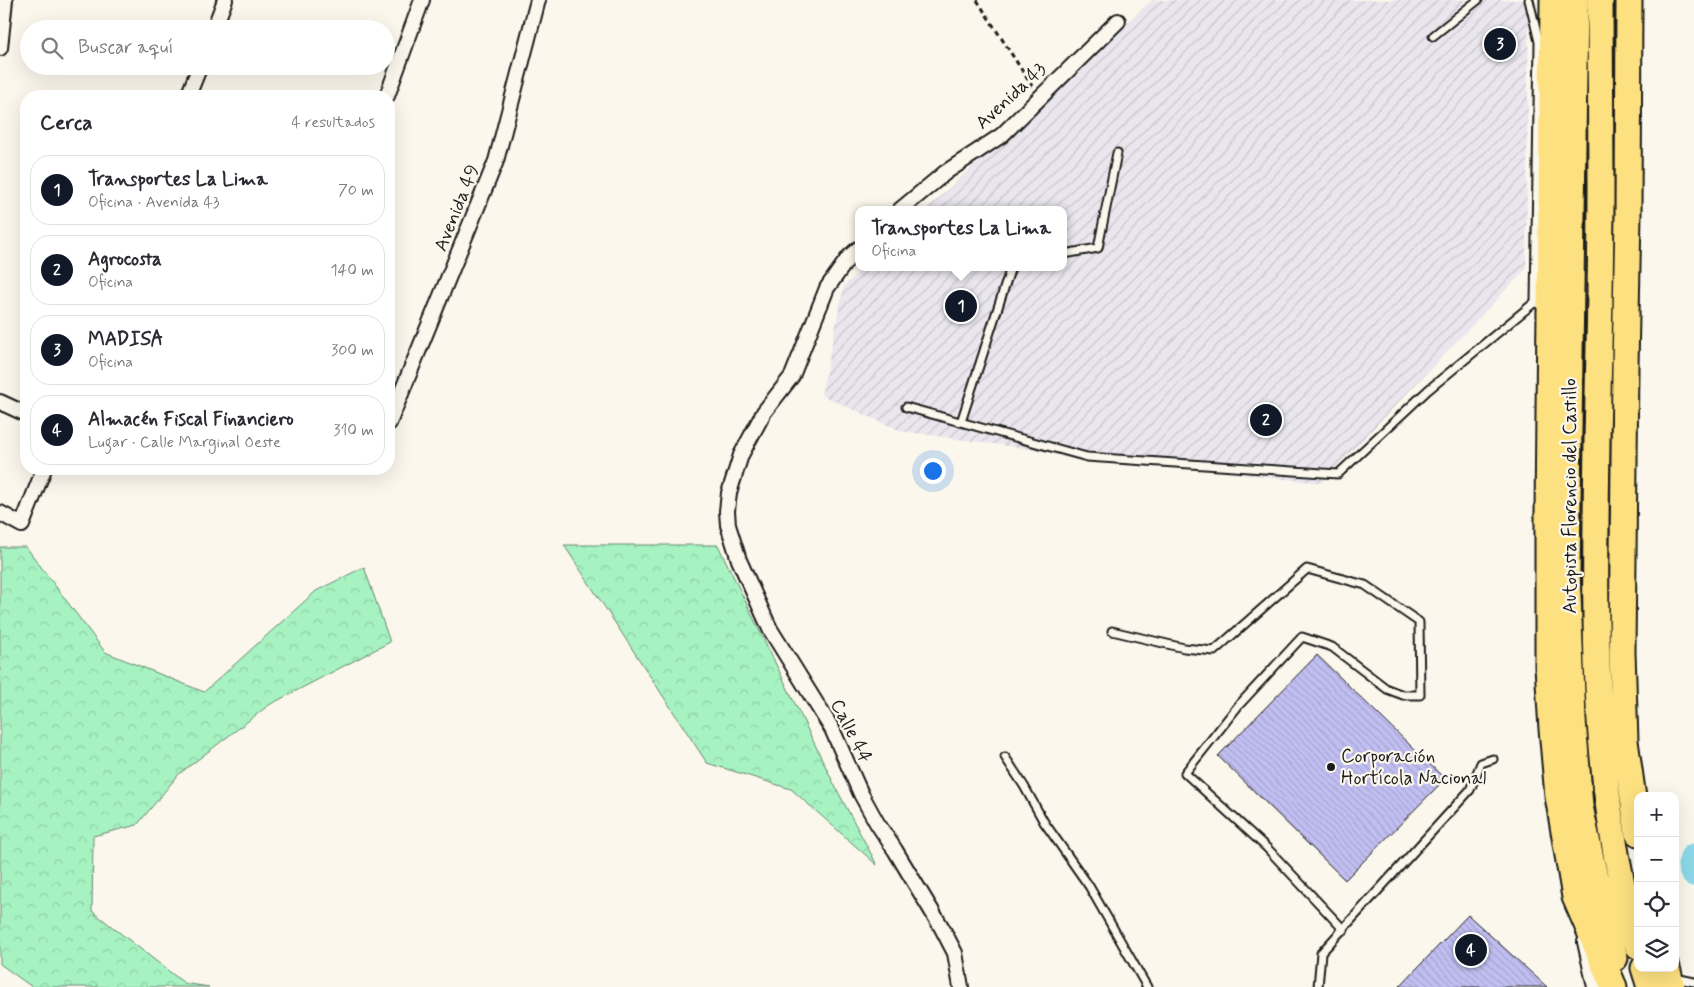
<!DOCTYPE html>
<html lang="es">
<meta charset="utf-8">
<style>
body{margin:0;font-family:Mynerve,sans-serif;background:#f2f2f3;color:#2b2b33}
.controls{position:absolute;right:15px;bottom:15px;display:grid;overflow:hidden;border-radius:10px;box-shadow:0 5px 20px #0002}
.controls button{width:45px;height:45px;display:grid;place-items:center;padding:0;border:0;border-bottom:1px solid #e1e1e2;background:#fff;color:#2b2b33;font:25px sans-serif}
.you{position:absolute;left:932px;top:470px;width:18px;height:18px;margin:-12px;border:4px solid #fff;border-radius:50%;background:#1a73e8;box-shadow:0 0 0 8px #1a73e833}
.badge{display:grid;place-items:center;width:32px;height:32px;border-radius:50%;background:#111827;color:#fff;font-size:16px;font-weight:700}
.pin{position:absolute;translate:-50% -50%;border:2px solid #fff;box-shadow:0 1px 5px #0006}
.popup{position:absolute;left:855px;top:206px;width:212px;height:65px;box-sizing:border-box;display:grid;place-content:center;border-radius:10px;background:#fff;filter:drop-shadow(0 1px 4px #0005);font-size:16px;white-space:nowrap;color:#7c7c81}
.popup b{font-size:19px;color:#2b2b33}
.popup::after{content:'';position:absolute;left:50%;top:100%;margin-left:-10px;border:10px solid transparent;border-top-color:#fff}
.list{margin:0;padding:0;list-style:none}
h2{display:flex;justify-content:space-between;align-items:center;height:65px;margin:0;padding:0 20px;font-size:21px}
h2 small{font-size:16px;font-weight:400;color:#7c7c81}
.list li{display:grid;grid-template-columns:32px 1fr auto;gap:15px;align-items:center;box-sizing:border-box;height:70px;margin:0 10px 10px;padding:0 10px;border:1px solid #e1e1e2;border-radius:20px}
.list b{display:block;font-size:19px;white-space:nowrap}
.list p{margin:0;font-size:16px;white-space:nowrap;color:#7c7c81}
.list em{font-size:16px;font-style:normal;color:#7c7c81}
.icon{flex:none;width:28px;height:28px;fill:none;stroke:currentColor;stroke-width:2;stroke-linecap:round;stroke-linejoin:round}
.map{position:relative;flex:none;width:1694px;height:987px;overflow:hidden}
.search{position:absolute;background:#fff;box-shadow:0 5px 20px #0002;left:20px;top:20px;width:375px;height:55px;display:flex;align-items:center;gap:12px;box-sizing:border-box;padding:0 18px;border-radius:28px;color:#7c7c81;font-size:19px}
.panel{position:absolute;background:#fff;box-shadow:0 5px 20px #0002;left:20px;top:90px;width:375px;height:385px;border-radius:20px}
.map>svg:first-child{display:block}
</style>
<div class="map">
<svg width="1694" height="987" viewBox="0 0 1694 987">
<defs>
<pattern id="industrial-furrows" width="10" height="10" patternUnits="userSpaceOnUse" patternTransform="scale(1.25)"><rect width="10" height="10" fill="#eae6ee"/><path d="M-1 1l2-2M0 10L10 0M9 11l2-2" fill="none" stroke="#c8c5cc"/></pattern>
<pattern id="forest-crowns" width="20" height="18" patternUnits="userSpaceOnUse" patternTransform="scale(1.25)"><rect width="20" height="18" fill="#a7f2c1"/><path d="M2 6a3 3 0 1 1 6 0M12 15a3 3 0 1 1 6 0" fill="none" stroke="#8fcfa5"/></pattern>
<pattern id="building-back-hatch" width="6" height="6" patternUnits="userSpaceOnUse" patternTransform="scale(1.25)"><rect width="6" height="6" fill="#c1bff2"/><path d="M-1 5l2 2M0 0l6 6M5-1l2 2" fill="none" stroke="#a5a4cf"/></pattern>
</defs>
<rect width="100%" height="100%" fill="#fbf7ec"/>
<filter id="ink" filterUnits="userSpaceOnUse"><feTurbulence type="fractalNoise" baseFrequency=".02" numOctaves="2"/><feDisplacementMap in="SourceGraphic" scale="10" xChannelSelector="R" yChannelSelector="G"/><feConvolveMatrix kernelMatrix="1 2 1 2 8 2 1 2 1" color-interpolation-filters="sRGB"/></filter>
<g filter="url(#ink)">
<path fill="url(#industrial-furrows)" d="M1152,0h377l-3,269 -205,214 -234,-26 -186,-26 -80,-36 23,-109 20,-19h200v-57h-138z"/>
<path fill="url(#forest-crowns)" stroke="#62876e" d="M564,545h154l118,243 41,77 -86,-76 -84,-26z
M0,547h26l79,105 99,40 112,-101 48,-24 26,75 -121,63 -90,69 -42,51 -44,11 -1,75 92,72 25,4h-177l-32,-23z"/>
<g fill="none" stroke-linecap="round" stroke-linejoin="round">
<path stroke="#8bd9e9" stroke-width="29" d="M1694,858l-2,8 2,6"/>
</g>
<path fill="url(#building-back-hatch)" stroke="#1c1c1c" d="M1317,655l128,124 -100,101 -127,-124z
M1468,915l79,72h-148z"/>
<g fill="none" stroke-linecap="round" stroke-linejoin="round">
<g stroke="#1c1c1c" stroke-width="11">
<path id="lane" d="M1529,0l10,42 -4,260
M1433,36l45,-36
M1064,254l34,-6 19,-95
M906,407l181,50 251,17 90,-84 107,-88 10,7
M961,422l50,-155
M1112,631l72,17 30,3 93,-82 58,16 54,37 1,73h-17l-16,-6 -55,-42 -30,-10 -64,69 -53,67 82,75 77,82
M1005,757l19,29 20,36 45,64 58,101
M1675,978l19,4
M1318,987l3,-34 149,-163 11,-27 12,-4"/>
</g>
<g stroke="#1c1c1c" stroke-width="18">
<path id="street" d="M214,29l11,-29
M0,48l5,-48
M188,96l12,-30
M387,96l35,-96
M900,210l46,-38 56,-37 116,-114
M858,249l-9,8 -22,31 -35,88 -28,36 -23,43 -12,38 -2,18 1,14 11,35 31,69 62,100 29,65 16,29 18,27 47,78 13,25 6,34
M0,402l26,12
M389,423l107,-262 42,-161
M0,513l22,12 22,-56
M1585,942l10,45"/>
</g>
<g stroke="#1c1c1c" stroke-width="29">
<path id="highway" d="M1553,0l-5,515v152l4,62 6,67 17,101 39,90
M1575,0l-8,571 6,149 7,86 14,67 21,85
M1600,0c0,62 1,124 1,186 0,85 -2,169 -4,253 -2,169 -8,344 41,507
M1629,0l-1,214 -3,153 -3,285 3,89 13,92
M1644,968l6,19
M1667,968l5,19"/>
</g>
<path stroke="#1c1c1c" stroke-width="3" stroke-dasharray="5 4" stroke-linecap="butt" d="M977,0l55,86"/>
<use href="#lane" stroke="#fbf7ec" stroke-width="7"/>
<use href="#street" stroke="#fbf7ec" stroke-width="14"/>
<use href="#highway" stroke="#fde080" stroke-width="25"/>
</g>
</g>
<circle fill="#1c1c1c" stroke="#fbf7ec" stroke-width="2" cx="1331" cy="767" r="5"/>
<g text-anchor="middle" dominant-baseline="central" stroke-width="4.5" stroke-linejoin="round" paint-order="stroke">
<g font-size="19" fill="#1c1c1c" stroke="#fbf7ec">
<text transform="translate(1011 96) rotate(-43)">Avenida 43</text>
<text transform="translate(457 208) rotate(-68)">Avenida 49</text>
<text transform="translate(1570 496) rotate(-90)">Autopista Florencio del Castillo</text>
<text transform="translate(851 731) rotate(63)">Calle 44</text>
</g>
<g font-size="19" fill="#1c1c1c" stroke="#fbf7ec" text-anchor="start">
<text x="1341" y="756">Corporación<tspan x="1341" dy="22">Hortícola Nacional</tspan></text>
</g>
</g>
</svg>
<div class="controls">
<button>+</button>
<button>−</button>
<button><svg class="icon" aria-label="locate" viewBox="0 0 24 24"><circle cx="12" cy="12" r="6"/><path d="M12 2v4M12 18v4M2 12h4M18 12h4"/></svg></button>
<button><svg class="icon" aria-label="layers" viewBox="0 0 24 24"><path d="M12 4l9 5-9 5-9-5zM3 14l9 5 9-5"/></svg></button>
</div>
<div class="you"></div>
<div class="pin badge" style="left:961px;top:306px">1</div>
<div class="popup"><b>Transportes La Lima</b>Oficina</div>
<div class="pin badge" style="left:1266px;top:420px">2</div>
<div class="pin badge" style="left:1500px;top:44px">3</div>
<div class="pin badge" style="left:1471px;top:950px">4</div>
<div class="search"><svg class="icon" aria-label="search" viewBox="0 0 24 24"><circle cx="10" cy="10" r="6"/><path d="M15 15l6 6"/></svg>Buscar aquí</div>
<section class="panel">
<h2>Cerca<small>4 resultados</small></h2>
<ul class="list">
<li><span class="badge">1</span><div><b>Transportes La Lima</b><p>Oficina · Avenida 43</p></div><em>70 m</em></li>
<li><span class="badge">2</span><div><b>Agrocosta</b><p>Oficina</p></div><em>140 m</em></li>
<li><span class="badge">3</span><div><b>MADISA</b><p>Oficina</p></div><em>300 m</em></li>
<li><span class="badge">4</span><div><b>Almacén Fiscal Financiero</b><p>Lugar · Calle Marginal Oeste</p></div><em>310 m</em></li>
</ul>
</section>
</div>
